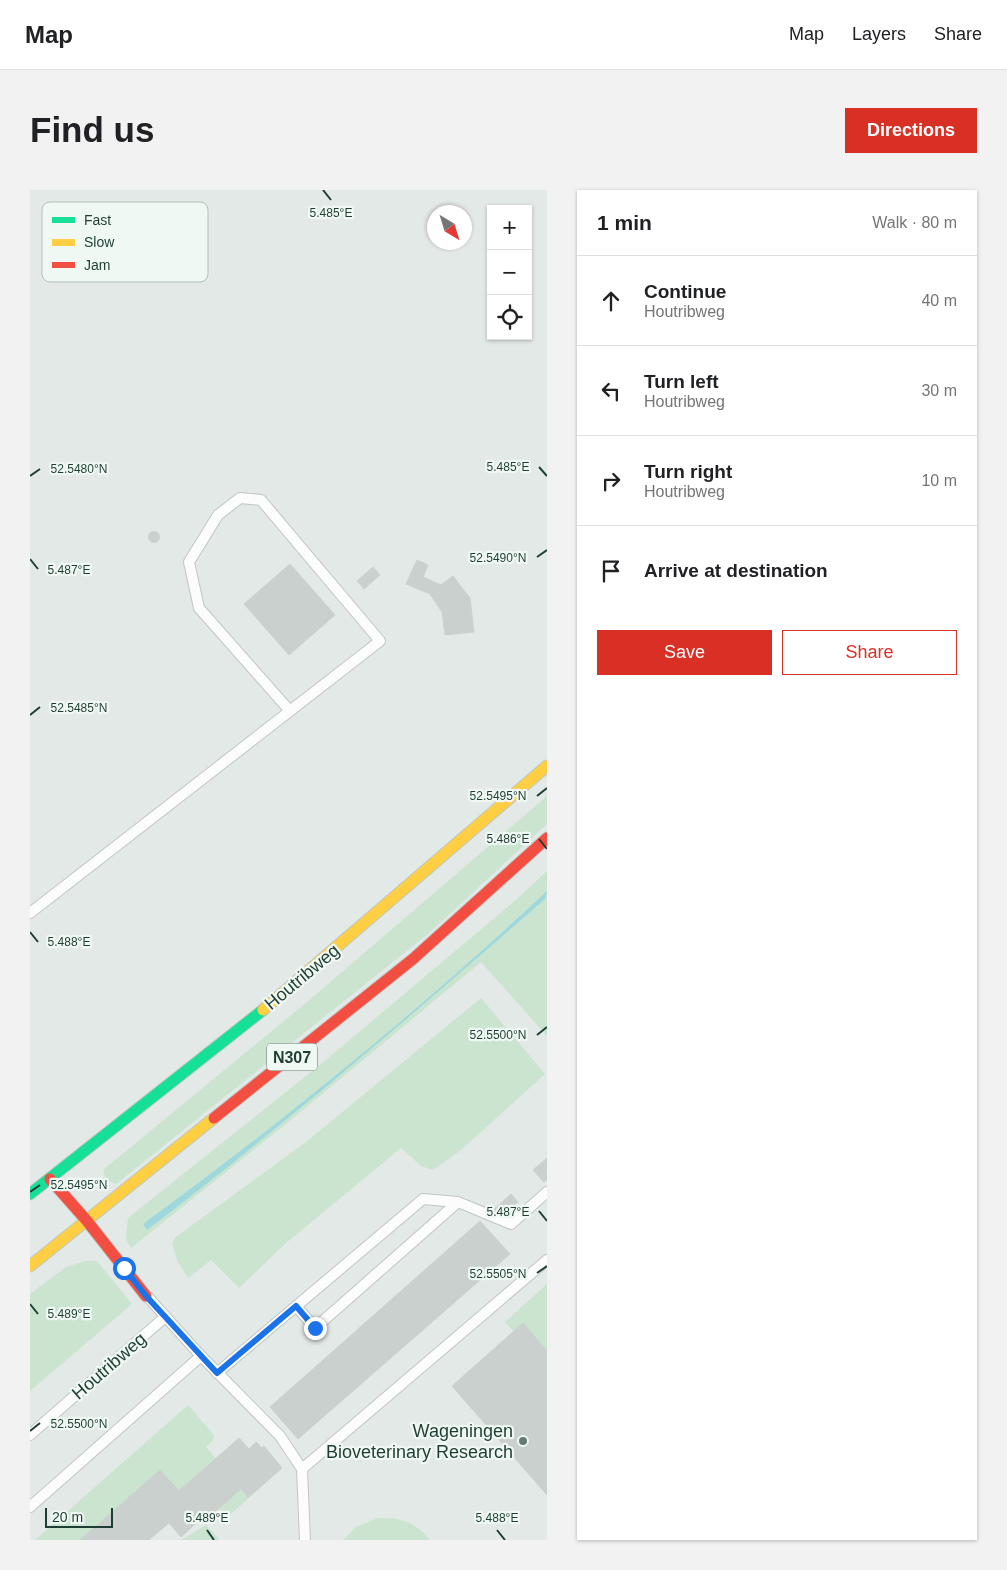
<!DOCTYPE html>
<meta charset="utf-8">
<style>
body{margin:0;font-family:Helvetica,sans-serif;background:#f2f2f2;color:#202124}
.controls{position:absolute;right:15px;top:15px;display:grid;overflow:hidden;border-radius:0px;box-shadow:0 1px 4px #0004}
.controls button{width:45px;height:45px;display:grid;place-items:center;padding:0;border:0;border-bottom:1px solid #e0e0e0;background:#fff;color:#202124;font:25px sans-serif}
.compass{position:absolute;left:397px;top:15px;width:45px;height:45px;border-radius:50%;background:#fff;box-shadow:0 1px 4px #0004;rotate:142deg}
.scale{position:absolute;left:15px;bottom:12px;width:68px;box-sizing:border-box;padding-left:5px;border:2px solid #1f3e33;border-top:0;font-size:14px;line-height:18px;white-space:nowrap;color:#1f3e33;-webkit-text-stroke:4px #f0f8f4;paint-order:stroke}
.stop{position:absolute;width:15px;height:15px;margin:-11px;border:4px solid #1a73e8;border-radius:50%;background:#fff}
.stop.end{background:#1a73e8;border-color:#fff;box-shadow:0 1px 5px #0008}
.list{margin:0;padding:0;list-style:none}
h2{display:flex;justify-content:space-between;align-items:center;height:65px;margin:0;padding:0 20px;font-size:21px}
h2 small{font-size:16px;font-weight:400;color:#757577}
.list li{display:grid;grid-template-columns:32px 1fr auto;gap:15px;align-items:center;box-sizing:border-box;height:90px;padding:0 20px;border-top:1px solid #e0e0e0}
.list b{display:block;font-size:19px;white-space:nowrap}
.list p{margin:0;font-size:16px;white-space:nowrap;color:#757577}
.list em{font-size:16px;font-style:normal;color:#757577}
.actions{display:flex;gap:10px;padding:15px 20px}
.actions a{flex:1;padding:11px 0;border:1px solid #d93025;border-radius:0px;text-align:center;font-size:18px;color:#d93025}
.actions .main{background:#d93025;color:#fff}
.icon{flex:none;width:28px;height:28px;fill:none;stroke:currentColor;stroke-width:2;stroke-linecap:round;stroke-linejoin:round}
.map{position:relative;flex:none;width:517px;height:1350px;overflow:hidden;border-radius:0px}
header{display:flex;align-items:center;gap:30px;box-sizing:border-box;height:70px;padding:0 25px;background:#fff;border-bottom:1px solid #e0e0e0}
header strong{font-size:24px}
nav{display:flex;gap:28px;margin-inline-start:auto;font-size:18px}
.intro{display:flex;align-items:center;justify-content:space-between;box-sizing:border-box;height:120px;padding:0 30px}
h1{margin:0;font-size:35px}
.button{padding:12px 22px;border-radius:0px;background:#d93025;color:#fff;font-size:18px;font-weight:700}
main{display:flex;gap:30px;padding:0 30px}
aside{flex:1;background:#fff;border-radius:0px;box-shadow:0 1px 4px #0004}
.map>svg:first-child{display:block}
</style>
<header>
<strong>Map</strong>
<nav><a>Map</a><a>Layers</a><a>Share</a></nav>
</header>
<div class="intro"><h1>Find us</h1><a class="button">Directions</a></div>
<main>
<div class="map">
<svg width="517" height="1350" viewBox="0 0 517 1350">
<rect width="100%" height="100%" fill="#e3e9e6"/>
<path fill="#cae4d0" d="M517,606v28l-118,109 -313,251 -10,-4 -3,-10 204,-168z
M517,681v165l-66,-74 -195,162 -155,124 -5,-9 2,-21 193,-154 196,-165z
M451,808l64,76 -84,76 -28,20 -12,-4 -20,-18 -115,95 -47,45 -28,-28 -23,18 -11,-18 -5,-17 4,-6 130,-95z
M55,1071h12l35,43 -102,87v-97l36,-27z
M517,1094v68l-32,-19 -10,-11z
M158,1215l26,30 -1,5 -7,7 42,52 -21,18 -25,-29 -71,52h-96z
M348,1328c23,-1 37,4 52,22h-87l13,-13z
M176,1335l14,15h-39z"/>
<path fill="#9fd8dc" d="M517,701l-2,8c-130,114 -261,226 -398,331l-4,-6c141,-103 277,-214 404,-333z"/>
<path fill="#cad0cd" stroke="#cbd2cf" d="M118.5 347a5.5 5.5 0 1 1 11 0a5.5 5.5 0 1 1-11 0Z
M387,370l11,5 -5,12 18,8 12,-9 17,22 4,34 -29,3 -3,-23 -12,-18 -24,-10z
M260,374l45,51 -46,40 -45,-51z
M343,377l7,8 -16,14 -7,-8z
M517,968v22l-3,2 -11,-12z
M481,1004l7,8 -17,15 -7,-8z
M450,1031l30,33 -212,185 -28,-32z
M493,1133l24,28v144l-95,-109z
M209,1248l10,11 7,-7 6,6 2,-2 18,22 -34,30 -7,-9 -36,32 -4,-2 -20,18 -12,-14 -20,17h-69l80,-70 19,21z"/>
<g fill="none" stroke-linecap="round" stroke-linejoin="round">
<g stroke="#c0c6c3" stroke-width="12">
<path id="lane" d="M0,723l350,-272 -119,-141 -21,-2 -22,17 -29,47 10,46 91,103
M117,1106l54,60 79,80 22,33 3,71
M266,1116l19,22 143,-126 53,22 36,-32
M187,1183l206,-174 35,3
M0,1245l135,-118
M272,1279l245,-209
M0,1317l171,-151"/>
</g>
<g stroke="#bec7c3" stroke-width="13">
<path id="fast" d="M0,1004l233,-184"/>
</g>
<g stroke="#bec7c3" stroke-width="13">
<path id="slow" d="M233,820l284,-244
M0,1076l184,-148"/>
</g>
<g stroke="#bec7c3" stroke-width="13">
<path id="jam" d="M184,928l199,-159 134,-121
M20,989l37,42 59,75"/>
</g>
<use href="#lane" stroke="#fbfcfb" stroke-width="10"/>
<use href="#fast" stroke="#16e098" stroke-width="11"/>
<use href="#slow" stroke="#ffcf43" stroke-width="11"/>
<use href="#jam" stroke="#f24e42" stroke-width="11"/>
</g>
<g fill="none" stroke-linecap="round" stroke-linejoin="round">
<path stroke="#1a73e8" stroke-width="6" d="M94,1078l22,28 71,77 79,-67 19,22"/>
</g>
<path fill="none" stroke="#1f3e33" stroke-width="2" d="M293,0l8,10M509,277l8,9M0,286l10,-7M507,367l10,-7M0,369l8,10M0,525l10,-8M507,606l10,-8M509,649l8,10M0,742l8,10M507,845l10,-8M0,1002l10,-7M509,1021l8,10M507,1083l10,-7M0,1114l8,10M0,1241l10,-8M177,1340l7,10M467,1340l8,10"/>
<circle fill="#647a72" stroke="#f0f8f4" stroke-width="2" cx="493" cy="1251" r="5"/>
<g text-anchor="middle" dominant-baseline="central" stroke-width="4.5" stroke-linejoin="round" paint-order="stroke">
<rect fill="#f0f8f4" stroke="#5e766d" stroke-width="1" x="237" y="853.5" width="50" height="27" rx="4"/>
<g font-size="16" font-weight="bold" fill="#1f3e33">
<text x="262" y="867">N307</text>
</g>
<g font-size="18" fill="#1f3e33" stroke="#f0f8f4">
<text transform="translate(272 787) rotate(-40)">Houtribweg</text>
<text transform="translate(79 1176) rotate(-41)">Houtribweg</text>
</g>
<g font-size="18" fill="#1f3e33" stroke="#f0f8f4" text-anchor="end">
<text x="483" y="1241">Wageningen<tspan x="483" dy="21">Bioveterinary Research</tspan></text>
</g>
</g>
<rect x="12" y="12" width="166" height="80" rx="8" fill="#f0f8f4" stroke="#b1c0ba" stroke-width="1"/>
<rect x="22" y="27" width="23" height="6" fill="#16e098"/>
<rect x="22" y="49" width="23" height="7" fill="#ffcf43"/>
<rect x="22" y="72" width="23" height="6" fill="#f24e42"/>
<g font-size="14" fill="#1f3e33">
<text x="54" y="35">Fast</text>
<text x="54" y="57">Slow</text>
<text x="54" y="80">Jam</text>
</g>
<g font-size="12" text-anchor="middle" fill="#1f3e33" stroke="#f0f8f4" stroke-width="4.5" stroke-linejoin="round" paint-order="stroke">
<text x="301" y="27">5.485°E</text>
<text x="478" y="281">5.485°E</text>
<text x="49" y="283">52.5480°N</text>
<text x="468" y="372">52.5490°N</text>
<text x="39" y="384">5.487°E</text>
<text x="49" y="522">52.5485°N</text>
<text x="468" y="610">52.5495°N</text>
<text x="478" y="653">5.486°E</text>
<text x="39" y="756">5.488°E</text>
<text x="468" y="849">52.5500°N</text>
<text x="49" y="999">52.5495°N</text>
<text x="478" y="1026">5.487°E</text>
<text x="468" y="1088">52.5505°N</text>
<text x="39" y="1128">5.489°E</text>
<text x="49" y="1238">52.5500°N</text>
<text x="177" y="1332">5.489°E</text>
<text x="467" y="1332">5.488°E</text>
</g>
</svg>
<div class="controls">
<button>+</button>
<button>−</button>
<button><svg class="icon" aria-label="locate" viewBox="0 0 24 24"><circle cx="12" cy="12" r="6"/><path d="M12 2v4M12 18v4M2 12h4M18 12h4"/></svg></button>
</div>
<svg class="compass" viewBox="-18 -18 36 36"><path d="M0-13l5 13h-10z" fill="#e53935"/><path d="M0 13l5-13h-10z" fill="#757577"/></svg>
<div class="scale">20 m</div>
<div class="stop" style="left:94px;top:1078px"></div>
<div class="stop end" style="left:285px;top:1138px"></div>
</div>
<aside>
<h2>1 min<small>Walk · 80 m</small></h2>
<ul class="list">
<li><svg class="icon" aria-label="ahead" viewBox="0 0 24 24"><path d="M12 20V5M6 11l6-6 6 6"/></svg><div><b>Continue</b><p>Houtribweg</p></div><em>40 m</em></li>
<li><svg class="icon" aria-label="left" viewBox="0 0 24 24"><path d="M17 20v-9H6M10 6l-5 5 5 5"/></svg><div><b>Turn left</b><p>Houtribweg</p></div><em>30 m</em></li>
<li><svg class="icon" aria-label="right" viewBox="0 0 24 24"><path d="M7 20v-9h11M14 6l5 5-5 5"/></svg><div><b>Turn right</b><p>Houtribweg</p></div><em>10 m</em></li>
<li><svg class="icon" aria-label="arrive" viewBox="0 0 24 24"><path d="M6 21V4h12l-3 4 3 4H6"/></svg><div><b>Arrive at destination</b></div></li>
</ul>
<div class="actions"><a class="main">Save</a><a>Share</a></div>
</aside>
</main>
